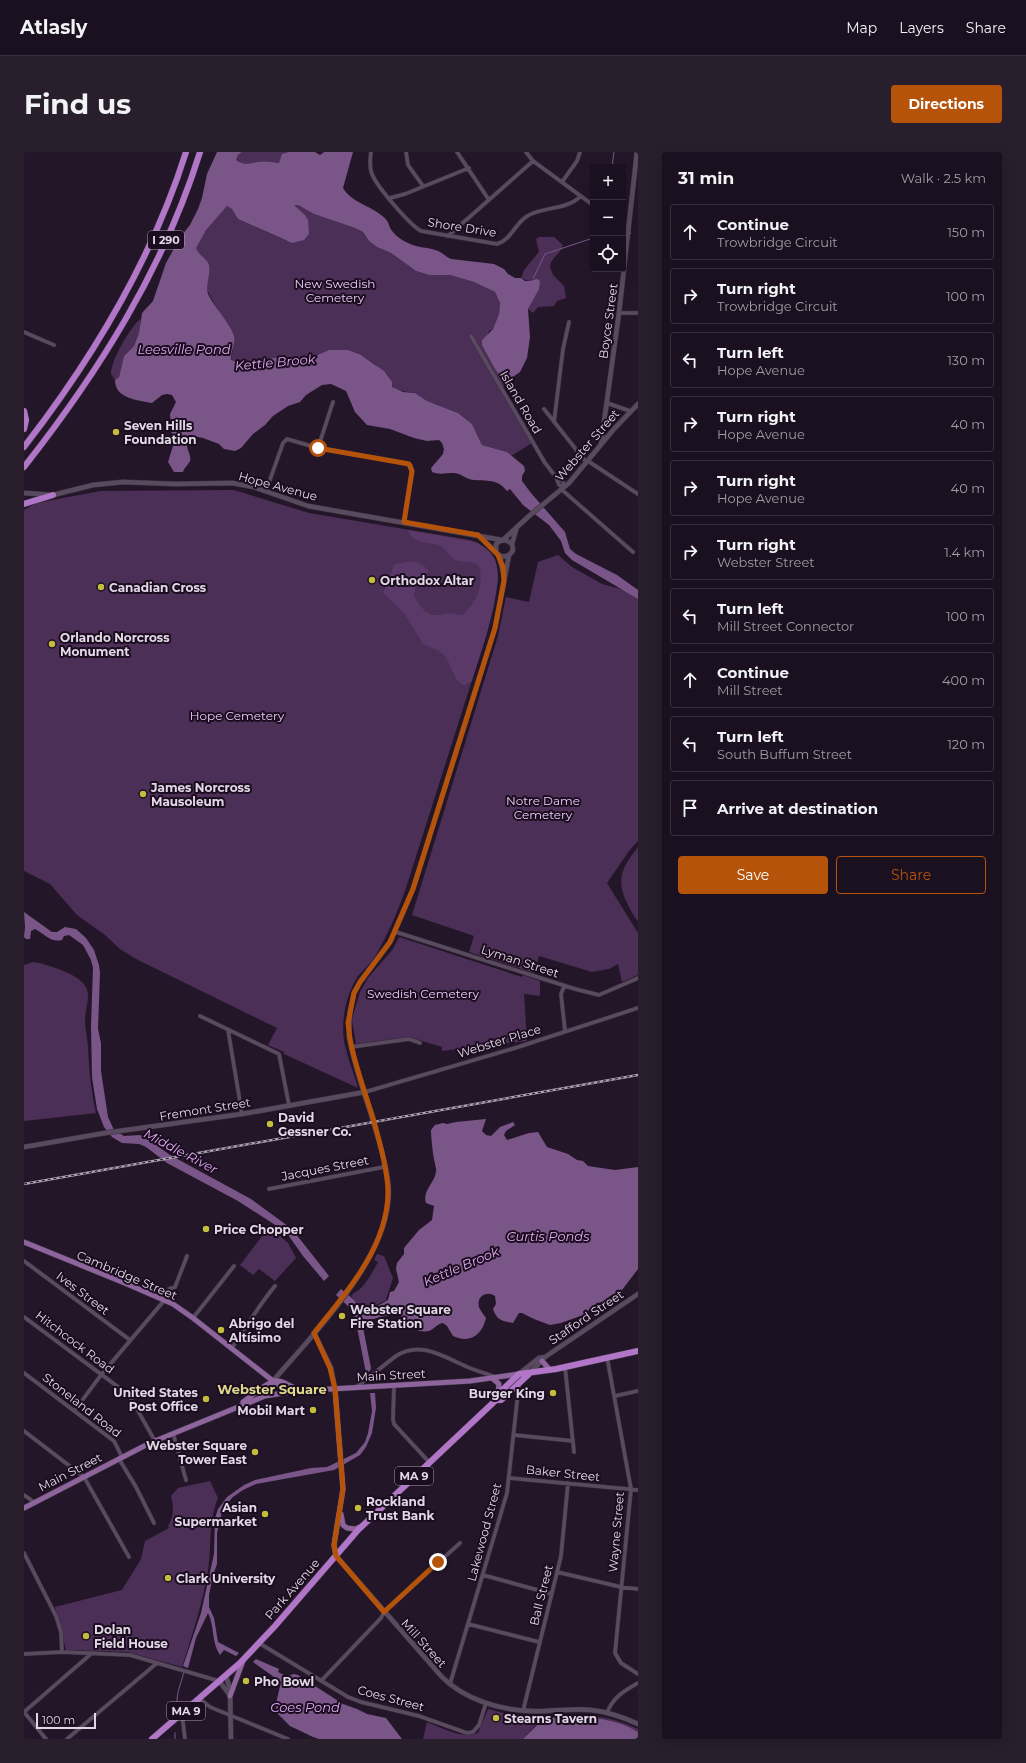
<!DOCTYPE html>
<meta charset="utf-8">
<style>
body{margin:0;font-family:Montserrat,sans-serif;background:#281e2c;color:#f1f3f6}
.controls{position:absolute;right:12px;top:12px;display:grid;overflow:hidden;border-radius:4px;box-shadow:0 4px 16px #0002}
.controls button{width:36px;height:36px;display:grid;place-items:center;padding:0;border:0;border-bottom:1px solid #39303d;background:#1b101f;color:#f1f3f6;font:20px sans-serif}
.scale{position:absolute;left:12px;bottom:10px;width:60px;box-sizing:border-box;padding-left:4px;border:2px solid #e1d8e5;border-top:0;font-size:11px;line-height:14px;white-space:nowrap;color:#e1d8e5;-webkit-text-stroke:3px #1b0d1f;paint-order:stroke}
.stop{position:absolute;width:12px;height:12px;margin:-9px;border:3px solid #b45309;border-radius:50%;background:#fff}
.stop.end{background:#b45309;border-color:#fff;box-shadow:0 1px 4px #0008}
.list{margin:0;padding:0;list-style:none}
h2{display:flex;justify-content:space-between;align-items:center;height:52px;margin:0;padding:0 16px;font-size:17px}
h2 small{font-size:13px;font-weight:400;color:#a09da4}
.list li{display:grid;grid-template-columns:26px 1fr auto;gap:12px;align-items:center;box-sizing:border-box;height:56px;margin:0 8px 8px;padding:0 8px;border:1px solid #39303d;border-radius:4px}
.list b{display:block;font-size:15px;white-space:nowrap}
.list p{margin:0;font-size:13px;white-space:nowrap;color:#a09da4}
.list em{font-size:13px;font-style:normal;color:#a09da4}
.actions{display:flex;gap:8px;padding:12px 16px}
.actions a{flex:1;padding:9px 0;border:1px solid #b45309;border-radius:4px;text-align:center;font-size:14px;color:#b45309}
.actions .main{background:#b45309;color:#fff}
.icon{flex:none;width:22px;height:22px;fill:none;stroke:currentColor;stroke-width:2;stroke-linecap:round;stroke-linejoin:round}
.map{position:relative;flex:none;width:614px;height:1587px;overflow:hidden;border-radius:4px}
header{display:flex;align-items:center;gap:24px;box-sizing:border-box;height:56px;padding:0 20px;background:#1b101f;border-bottom:1px solid #39303d}
header strong{font-size:19px}
nav{display:flex;gap:22px;margin-inline-start:auto;font-size:14px}
.intro{display:flex;align-items:center;justify-content:space-between;box-sizing:border-box;height:96px;padding:0 24px}
h1{margin:0;font-size:28px}
.button{padding:10px 18px;border-radius:4px;background:#b45309;color:#fff;font-size:14px;font-weight:700}
main{display:flex;gap:24px;padding:0 24px}
aside{flex:1;background:#1b101f;border-radius:4px;box-shadow:0 4px 16px #0002}
.map>svg:first-child{display:block}
</style>
<header>
<strong>Atlasly</strong>
<nav><a>Map</a><a>Layers</a><a>Share</a></nav>
</header>
<div class="intro"><h1>Find us</h1><a class="button">Directions</a></div>
<main>
<div class="map">
<svg width="614" height="1587" viewBox="0 0 614 1587">
<rect width="100%" height="100%" fill="#241629"/>
<path fill="#4b2f56" d="M218,0h47l-10,11c-7,-1 -14,-2 -21,-1 -9,1 -14,4 -22,-2l2,-5z
M269,53h5l16,9 41,14 8,4 6,9 8,6 14,6 25,18 13,4h21l24,7 21,10 5,11 -1,11 -6,15 -4,2 -2,6 15,41 8,1 -9,11 31,53 -21,13 -4,-4 -25,-7 -10,-21 -14,-11 -31,-12 -12,-8 -20,-3 -20,-26 -14,-9 -32,-5 -14,6h-10l-38,3 -8,5 -9,1 -19,-5 2,-13 -4,-22 -10,-12 -12,-23v-29l-11,-10c-2,-13 21,-36 31,-45l5,3 6,10 49,22 18,-26z
M515,85h15l9,8c-2,9 -12,12 -13,22l3,8 11,11 2,12 -9,3 -3,5 -16,1 -5,6 -5,-4 9,-19 -4,-11 -4,2 -8,-3 3,-8 15,-18 -3,-13z
M116,167l1,4 -2,10 -5,13 -10,10 -5,21 -4,3 -4,-6c0,-14 19,-46 29,-55z
M210,338l75,23 161,27 14,7 11,12 3,13v10l-11,51 -82,258c-8,22 -17,43 -29,64 -5,8 -12,14 -18,21 -12,19 -17,43 -14,65 3,16 10,32 14,47l-74,-34v-2l-16,-7 9,-17 -141,-69 -16,-10 -15,-14 -28,-20 -27,-31 -26,-13v-361l12,-7 65,-12z
M534,403l14,12 30,17 26,7 10,8v242l-9,10 -22,32 31,50v42l-16,7 -4,-18 -9,5 -17,3 -53,-16 -5,17 -65,-21 5,-16 -62,-21 86,-279 8,-39 23,5 9,-40z
M614,695v74c-4,-4 -7,-10 -10,-16 -13,-25 -6,-38 10,-58z
M375,785l123,40 1,-2 17,6v15l-16,-2 3,47 -85,10v-4l-33,-10 -53,7 -4,-25 8,-27 8,-14 25,-29z
M9,810c14,2 41,11 50,21 10,11 2,24 2,36 0,9 2,18 3,27 1,23 3,44 8,67l-72,8v-156z
M245,1075l19,16 8,15 -21,23 -16,-12 -6,6 -13,-10z
M353,1102l7,2 9,22 -7,21 1,1 -24,11 -12,-15c3,-4 7,-5 10,-8 7,-7 12,-17 17,-26l-4,-2z
M186,1329l8,17c-10,24 -6,46 -10,72 -5,33 -16,65 -26,97l-54,-15 -62,-2 -11,-43 67,-17 19,-31 4,-18 24,-13 -1,-2c6,-10 6,-18 3,-30l7,-8z
M464,1557c13,3 28,8 42,9 42,0 66,-9 108,11v3c-18,-11 -76,-22 -96,-12 -7,4 -13,13 -19,19h-100l4,-17c15,6 35,17 51,11z"/>
<path fill="#5a3867" d="M384,378l68,12c7,4 15,9 18,16 13,24 -14,97 -22,123l-7,4 -4,-1 -5,-5 -10,-22 -7,-6 -16,-7 -19,-31 -21,-20 11,-28c13,-4 27,-7 35,7l-9,5 -4,5 -2,14 5,8 5,6 7,5h10l7,-2 15,2c14,-14 21,-29 16,-49 -7,-6 -11,-3 -20,-5 -8,-1 -11,-10 -17,-14 -10,-7 -28,0 -34,-17z"/>
<path fill="#795687" d="M193,0h25l-4,3 -2,5c8,6 14,3 22,2 7,-1 14,0 21,1l3,-9 7,-2h26l5,3 4,-3h29l-10,36c7,13 27,18 38,27 10,7 6,10 12,17 3,4 10,9 15,11 9,5 21,4 30,8 5,2 8,6 13,8l43,5 10,5 4,5 7,4h6l4,3h4l8,-2 3,2 -1,8 -11,20 2,28 -3,21 -7,14 -10,7 -8,-1 -7,-9 -13,-24v-5l11,-11 6,-15 1,-11 -5,-11 -21,-10 -24,-7h-21l-13,-4 -25,-18 -14,-6 -8,-6 -6,-9 -8,-4 -41,-14 -16,-9h-4l11,10 3,5 1,14 -5,6 -12,3 -54,-24 -6,-10 -5,-3 -21,24 -10,18c2,7 11,10 13,17 2,11 -5,21 0,31 7,14 20,25 25,40 2,8 -4,16 -3,24l19,5 8,-1 15,-6 42,-2 14,-6h19l13,5 23,16 8,11v5l11,5 12,1 12,8 31,12 14,11 10,21 25,7 17,14 1,5 -3,5v5l9,12 34,39 5,17 6,5 41,21 21,15v9l-66,-39 -7,-7 -4,-12 -12,-16 -26,-20 -13,-16 -3,2c-12,-15 -22,-8 -38,-12 -5,-2 -10,-6 -15,-6 -8,0 -15,2 -22,-1l-1,-4 12,-14 1,-5 -2,-6 -3,-3 -12,1 -13,-3 -24,-9 -23,-4 -12,-13 -9,-21 -15,-7 -9,1 -16,10 -6,7 -12,4 -15,10 -8,9 -12,9 -12,14 -6,3 -11,-2 -5,-5 -16,-6 -10,-2 -4,2c-6,9 3,15 1,23 -2,4 -6,7 -7,11h-9l-6,-10 5,-16 -3,-32 6,-12 -4,-7 -5,-1 -5,1 -10,8c-14,-3 -37,-4 -37,-23l4,-3 5,-21 10,-10 5,-13 3,-20 11,-12 13,-38 15,-27 9,-11 8,-16 4,-11 5,-24z
M0,760l28,20h5l8,-5 11,2 10,9 8,12 5,15 1,8 -2,56 3,14v28l7,46 6,13 10,6 16,-1 9,5 21,15 81,44 41,30 37,47 -5,5 -21,-25 -17,-24 -48,-31 -71,-38 -21,-16 -7,-3 -17,-1 -10,-6 -8,-10 -7,-18 -5,-32 -1,-51 2,-58 -2,-8 -8,-15 -14,-10 -5,1 -2,4c-11,3 -17,-6 -27,-11l-4,2 -1,8h-4l-2,-2 1,-10z
M462,967l-4,12 4,4 5,1 9,-9 13,-5 2,3 -9,6 -2,4 3,5 22,-7 9,-1 9,15 21,7 9,6 6,1 5,5 27,4 23,-3v102l-16,21 -12,6 -7,6 -6,1 -14,12 -22,8 -11,2 -16,-6 -12,-6h-3l-6,10c-12,-2 -16,-3 -20,-14l3,-5 -1,-8c-8,-6 -19,0 -16,11 1,3 5,8 7,11 -4,17 -16,26 -33,18l-6,-10 -4,-3c-7,1 -8,6 -14,8 -15,3 -24,-10 -32,-20l-5,3 -30,8 9,46 -1,3 -4,2 -11,-56 -5,-9 -14,-13 5,-6 12,10 12,14 23,-13 2,-8 4,-1 5,-9 -3,-13 1,-6 7,-9v-6l15,-18 13,-10 2,-14 -8,-3c-4,-12 8,-19 10,-31 1,-3 -1,-5 -1,-9 -2,-6 -4,-27 -4,-33l4,-5 8,-2 4,1 9,-2z
M346,1241h5l1,15 -4,25 -6,14 -6,8 -26,15 -78,14 -13,6 -10,7 -10,11 -6,25v31l-4,11 -4,20v12l5,11 4,24 21,11 -3,3 -12,-6 -4,5c-9,-13 -5,-28 -12,-42l-12,25 -8,30 -5,-2 18,-53 13,-59 1,-36 3,-9 9,-12 17,-12 11,-5 56,-12 16,-1 29,-14 9,-11 3,-9 4,-22z
M232,1507l23,10 -1,3 8,4 8,-2 4,1 45,29 14,5 10,5 19,4 16,21h-83l-6,-2 -23,-11 -12,-12 -2,-6 1,-9 4,-17 -28,-20z
M531,1565c27,-1 59,0 83,15v7h-115l20,-20z"/>
<g fill="none" stroke-linecap="round" stroke-linejoin="round">
<path stroke="#795687" stroke-width="1" d="M588,15l2,-15
M509,127l12,-25 48,-16
M152,1557l2,-17 6,-20
M151,1587v-6"/>
<g stroke="#3c3240" stroke-width="4.5">
<path id="street" d="M347,0c-1,7 -2,15 1,22 5,13 38,51 49,57l76,13c15,-4 19,-24 34,-30 16,-7 37,-5 50,-18
M382,0l2,13 15,21
M433,0l32,48
M502,0l7,9 60,44
M538,30l15,-21 3,-9
M366,46l15,-4 64,-26
M599,76l6,5
M424,84l85,-75
M595,161h19
M0,180l30,13
M447,184l74,127 11,14 3,8 5,2
M583,251l23,8
M520,257l42,53
M530,270l9,-73 6,-27
M294,296l15,-46
M564,309l50,33
M532,325l7,4 1,6
M537,337l72,63
M242,339l17,-48 4,-4 34,10 85,14 5,3 1,5 -8,51
M372,780l179,57 24,6 39,-17
M176,864l79,38 10,51
M204,878l14,84
M541,879l-4,-37 2,-5 3,-3
M327,895l58,-8 11,4
M341,940l150,-44 123,-40
M245,1037l115,-22
M0,1109l106,79
M0,1165l105,78 26,46
M169,1166l41,-52
M207,1197c15,-21 27,-43 44,-63
M583,1205l24,132 -16,164 6,10 17,11
M541,1215l9,85
M0,1221l90,68 8,16
M370,1234l-1,33 1,5 35,38
M331,1236l41,-32c23,-15 45,-1 67,9 10,5 22,8 32,12
M591,1244l23,-5
M51,1258l26,-35 67,-79 1,-7 6,-2 12,-31
M0,1279l60,46 45,80
M149,1281l13,47
M490,1283l59,6
M95,1307l17,28 18,36
M485,1326l129,12
M0,1343l10,7
M0,1401l32,63 5,16 1,20
M533,1420l64,15 17,2
M459,1423l69,19
M444,1472l71,18
M235,1491l89,54 13,5 58,14 48,17 6,-1 6,-7 7,-22
M0,1502l38,-2 68,3 89,26
M297,1529l60,-63 4,-7 75,-68
M426,1532l57,-191 12,-109
M176,1547l10,8 78,32
M499,1559l38,-155 7,-73
M0,1560l68,-59
M0,1560l22,27
M583,1561c6,-16 17,-22 31,-30
M158,1562l3,25
M43,1587l90,-76"/>
</g>
<g stroke="#3c3240" stroke-width="5.5">
<path id="secondary" d="M577,292l18,-131 18,-161
M0,341l29,2 40,-10 30,-3 52,2 57,-1 22,4 54,19 194,34
M454,383l21,20 5,21
M480,387l25,-23 40,-33 45,-54 24,-25
M488,392l4,-14
M472,399v-7l4,-3 6,-1 6,4 1,6c-3,6 -9,8 -14,5
M0,995l81,-14 137,-19 123,-22
M290,1181l17,35 4,21
M506,1221l15,-16 93,-63
M495,1222l20,-16 6,-1
M248,1230c42,-49 125,-131 116,-200 -7,-50 -30,-96 -39,-146l1,-24 4,-19 6,-11 30,-40 23,-53 82,-261 14,-73
M312,1404l106,121c22,22 57,33 88,34 21,1 41,-3 61,-1 17,2 32,7 47,14
M202,1524l4,13 1,50
M196,1530l9,12"/>
</g>
<g stroke="#3c3240" stroke-width="6">
<path id="primary" d="M0,1090l103,42 46,20 20,14 94,74
M518,1209l8,9
M468,1226l7,6 -1,9
M311,1237l8,100 -9,56 2,11
M241,1244l7,-14
M219,1250c7,-5 28,-23 35,-21 6,0 14,7 21,8
M0,1356l126,-65 115,-47 31,-5 174,-10 49,-7
M317,1362l2,11 4,3 8,1 5,-2
M206,1544l13,-35"/>
</g>
<g stroke="#3c3240" stroke-width="7">
<path id="highway" d="M0,259l2,9 -2,9
M0,295c69,-89 128,-187 162,-295
M0,315c75,-95 140,-199 176,-315
M0,352l29,-9
M472,1248h5l29,-27
M128,1587l88,-76 35,-37 83,-96 138,-130 2,-6 21,-20 37,-5 82,-18"/>
</g>
<use href="#street" stroke="#594a5f" stroke-width="3.5"/>
<use href="#secondary" stroke="#594a5f" stroke-width="4.5"/>
<use href="#primary" stroke="#8e649d" stroke-width="5"/>
<use href="#highway" stroke="#b176c7" stroke-width="6"/>
<g stroke="#ada3b2" stroke-width="2.5">
<path id="rail" d="M0,1032l614,-109"/>
</g>
<use href="#rail" stroke="#1b0d1f" stroke-width="1" stroke-dasharray="3" stroke-linecap="butt"/>
</g>
<g fill="none" stroke-linecap="round" stroke-linejoin="round">
<path stroke="#b45309" stroke-width="5" d="M294,296l91,16 3,7 -8,51 74,13 20,20 5,12 1,14 -9,47 -82,261 -23,53 -30,40 -6,11 -6,30 2,16c5,27 15,53 23,79 6,22 15,53 15,75 -1,55 -42,100 -74,140l16,35 5,21 8,100 -9,56 2,11 48,56 54,-50"/>
</g>
<g fill="#c3bd3e" stroke="#1b0d1f" stroke-width="1.5">
<circle cx="92" cy="280" r="4"/>
<circle cx="348" cy="428" r="4"/>
<circle cx="77" cy="435" r="4"/>
<circle cx="28" cy="492" r="4"/>
<circle cx="119" cy="642" r="4"/>
<circle cx="246" cy="972" r="4"/>
<circle cx="182" cy="1077" r="4"/>
<circle cx="318" cy="1164" r="4"/>
<circle cx="197" cy="1178" r="4"/>
<circle cx="529" cy="1241" r="4"/>
<circle cx="182" cy="1247" r="4"/>
<circle cx="289" cy="1258" r="4"/>
<circle cx="231" cy="1300" r="4"/>
<circle cx="334" cy="1356" r="4"/>
<circle cx="241" cy="1362" r="4"/>
<circle cx="144" cy="1426" r="4"/>
<circle cx="62" cy="1484" r="4"/>
<circle cx="222" cy="1529" r="4"/>
<circle cx="472" cy="1566" r="4"/>
</g>
<g text-anchor="middle" dominant-baseline="central" stroke-width="4" stroke-linejoin="round" paint-order="stroke">
<g fill="#1b0d1f" stroke="#a69baa" stroke-width="1">
<rect x="124" y="79" width="36" height="18" rx="3"/>
<rect x="371" y="1315" width="38" height="18" rx="3"/>
<rect x="143" y="1550" width="38" height="18" rx="3"/>
</g>
<g font-size="11" font-weight="bold" fill="#e1d8e5">
<text x="142" y="88">I 290</text>
<text x="390" y="1324">MA 9</text>
<text x="162" y="1559">MA 9</text>
</g>
<g font-size="12" fill="#e1d8e5" stroke="#1b0d1f">
<text transform="translate(438 75) rotate(9)">Shore Drive</text>
<text transform="translate(584 169) rotate(-82)">Boyce Street</text>
<text transform="translate(497 250) rotate(60)">Island Road</text>
<text transform="translate(563 293) rotate(-49)">Webster Street</text>
<text transform="translate(254 334) rotate(15)">Hope Avenue</text>
<text transform="translate(496 809) rotate(18)">Lyman Street</text>
<text transform="translate(475 889) rotate(-17)">Webster Place</text>
<text transform="translate(181 957) rotate(-9)">Fremont Street</text>
<text transform="translate(301 1016) rotate(-11)">Jacques Street</text>
<text transform="translate(103 1123) rotate(23)">Cambridge Street</text>
<text transform="translate(59 1141) rotate(37)">Ives Street</text>
<text transform="translate(562 1165) rotate(-34)">Stafford Street</text>
<text transform="translate(51 1190) rotate(37)">Hitchcock Road</text>
<text transform="translate(367 1223) rotate(-3)">Main Street</text>
<text transform="translate(58 1253) rotate(38)">Stoneland Road</text>
<text transform="translate(46 1320) rotate(-27)">Main Street</text>
<text transform="translate(539 1321) rotate(6)">Baker Street</text>
<text transform="translate(460 1380) rotate(-75)">Lakewood Street</text>
<text transform="translate(592 1380) rotate(-85)">Wayne Street</text>
<text transform="translate(268 1437) rotate(-49)">Park Avenue</text>
<text transform="translate(517 1443) rotate(-76)">Ball Street</text>
<text transform="translate(400 1491) rotate(48)">Mill Street</text>
<text transform="translate(367 1546) rotate(15)">Coes Street</text>
</g>
<g font-size="12" fill="#ebcbf7" stroke="#1b0d1f">
<text x="311" y="131">New Swedish<tspan x="311" dy="14">Cemetery</tspan></text>
<text x="213" y="563">Hope Cemetery</text>
<text x="519" y="648">Notre Dame<tspan x="519" dy="14">Cemetery</tspan></text>
<text x="399" y="841">Swedish Cemetery</text>
</g>
<g font-size="12" font-weight="bold" fill="#e1d8e5" stroke="#1b0d1f" text-anchor="start">
<text x="100" y="273">Seven Hills<tspan x="100" dy="14">Foundation</tspan></text>
<text x="356" y="428">Orthodox Altar</text>
<text x="85" y="435">Canadian Cross</text>
<text x="36" y="485">Orlando Norcross<tspan x="36" dy="14">Monument</tspan></text>
<text x="127" y="635">James Norcross<tspan x="127" dy="14">Mausoleum</tspan></text>
<text x="254" y="965">David<tspan x="254" dy="14">Gessner Co.</tspan></text>
<text x="190" y="1077">Price Chopper</text>
<text x="326" y="1157">Webster Square<tspan x="326" dy="14">Fire Station</tspan></text>
<text x="205" y="1171">Abrigo del<tspan x="205" dy="14">Altísimo</tspan></text>
<text x="174" y="1240" text-anchor="end">United States<tspan x="174" dy="14">Post Office</tspan></text>
<text x="521" y="1241" text-anchor="end">Burger King</text>
<text x="281" y="1258" text-anchor="end">Mobil Mart</text>
<text x="223" y="1293" text-anchor="end">Webster Square<tspan x="223" dy="14">Tower East</tspan></text>
<text x="342" y="1349">Rockland<tspan x="342" dy="14">Trust Bank</tspan></text>
<text x="233" y="1355" text-anchor="end">Asian<tspan x="233" dy="14">Supermarket</tspan></text>
<text x="152" y="1426">Clark University</text>
<text x="70" y="1477">Dolan<tspan x="70" dy="14">Field House</tspan></text>
<text x="230" y="1529">Pho Bowl</text>
<text x="480" y="1566">Stearns Tavern</text>
</g>
<g font-size="13" font-style="italic" fill="#dfaaf3" stroke="#1b0d1f">
<text x="160" y="197">Leesville Pond</text>
<text transform="translate(251 210) rotate(-5)">Kettle Brook</text>
<text transform="translate(157 999) rotate(28)">Middle River</text>
<text x="524" y="1084">Curtis Ponds</text>
<text transform="translate(437 1114) rotate(-23)">Kettle Brook</text>
<text x="281" y="1555">Coes Pond</text>
</g>
<g font-size="13" font-weight="bold" fill="#deda8c" stroke="#1b0d1f">
<text x="248" y="1237">Webster Square</text>
</g>
</g>
</svg>
<div class="controls">
<button>+</button>
<button>−</button>
<button><svg class="icon" aria-label="locate" viewBox="0 0 24 24"><circle cx="12" cy="12" r="6"/><path d="M12 2v4M12 18v4M2 12h4M18 12h4"/></svg></button>
</div>
<div class="scale">100 m</div>
<div class="stop" style="left:294px;top:296px"></div>
<div class="stop end" style="left:414px;top:1410px"></div>
</div>
<aside>
<h2>31 min<small>Walk · 2.5 km</small></h2>
<ul class="list">
<li><svg class="icon" aria-label="ahead" viewBox="0 0 24 24"><path d="M12 20V5M6 11l6-6 6 6"/></svg><div><b>Continue</b><p>Trowbridge Circuit</p></div><em>150 m</em></li>
<li><svg class="icon" aria-label="right" viewBox="0 0 24 24"><path d="M7 20v-9h11M14 6l5 5-5 5"/></svg><div><b>Turn right</b><p>Trowbridge Circuit</p></div><em>100 m</em></li>
<li><svg class="icon" aria-label="left" viewBox="0 0 24 24"><path d="M17 20v-9H6M10 6l-5 5 5 5"/></svg><div><b>Turn left</b><p>Hope Avenue</p></div><em>130 m</em></li>
<li><svg class="icon" aria-label="right" viewBox="0 0 24 24"><path d="M7 20v-9h11M14 6l5 5-5 5"/></svg><div><b>Turn right</b><p>Hope Avenue</p></div><em>40 m</em></li>
<li><svg class="icon" aria-label="right" viewBox="0 0 24 24"><path d="M7 20v-9h11M14 6l5 5-5 5"/></svg><div><b>Turn right</b><p>Hope Avenue</p></div><em>40 m</em></li>
<li><svg class="icon" aria-label="right" viewBox="0 0 24 24"><path d="M7 20v-9h11M14 6l5 5-5 5"/></svg><div><b>Turn right</b><p>Webster Street</p></div><em>1.4 km</em></li>
<li><svg class="icon" aria-label="left" viewBox="0 0 24 24"><path d="M17 20v-9H6M10 6l-5 5 5 5"/></svg><div><b>Turn left</b><p>Mill Street Connector</p></div><em>100 m</em></li>
<li><svg class="icon" aria-label="ahead" viewBox="0 0 24 24"><path d="M12 20V5M6 11l6-6 6 6"/></svg><div><b>Continue</b><p>Mill Street</p></div><em>400 m</em></li>
<li><svg class="icon" aria-label="left" viewBox="0 0 24 24"><path d="M17 20v-9H6M10 6l-5 5 5 5"/></svg><div><b>Turn left</b><p>South Buffum Street</p></div><em>120 m</em></li>
<li><svg class="icon" aria-label="arrive" viewBox="0 0 24 24"><path d="M6 21V4h12l-3 4 3 4H6"/></svg><div><b>Arrive at destination</b></div></li>
</ul>
<div class="actions"><a class="main">Save</a><a>Share</a></div>
</aside>
</main>
